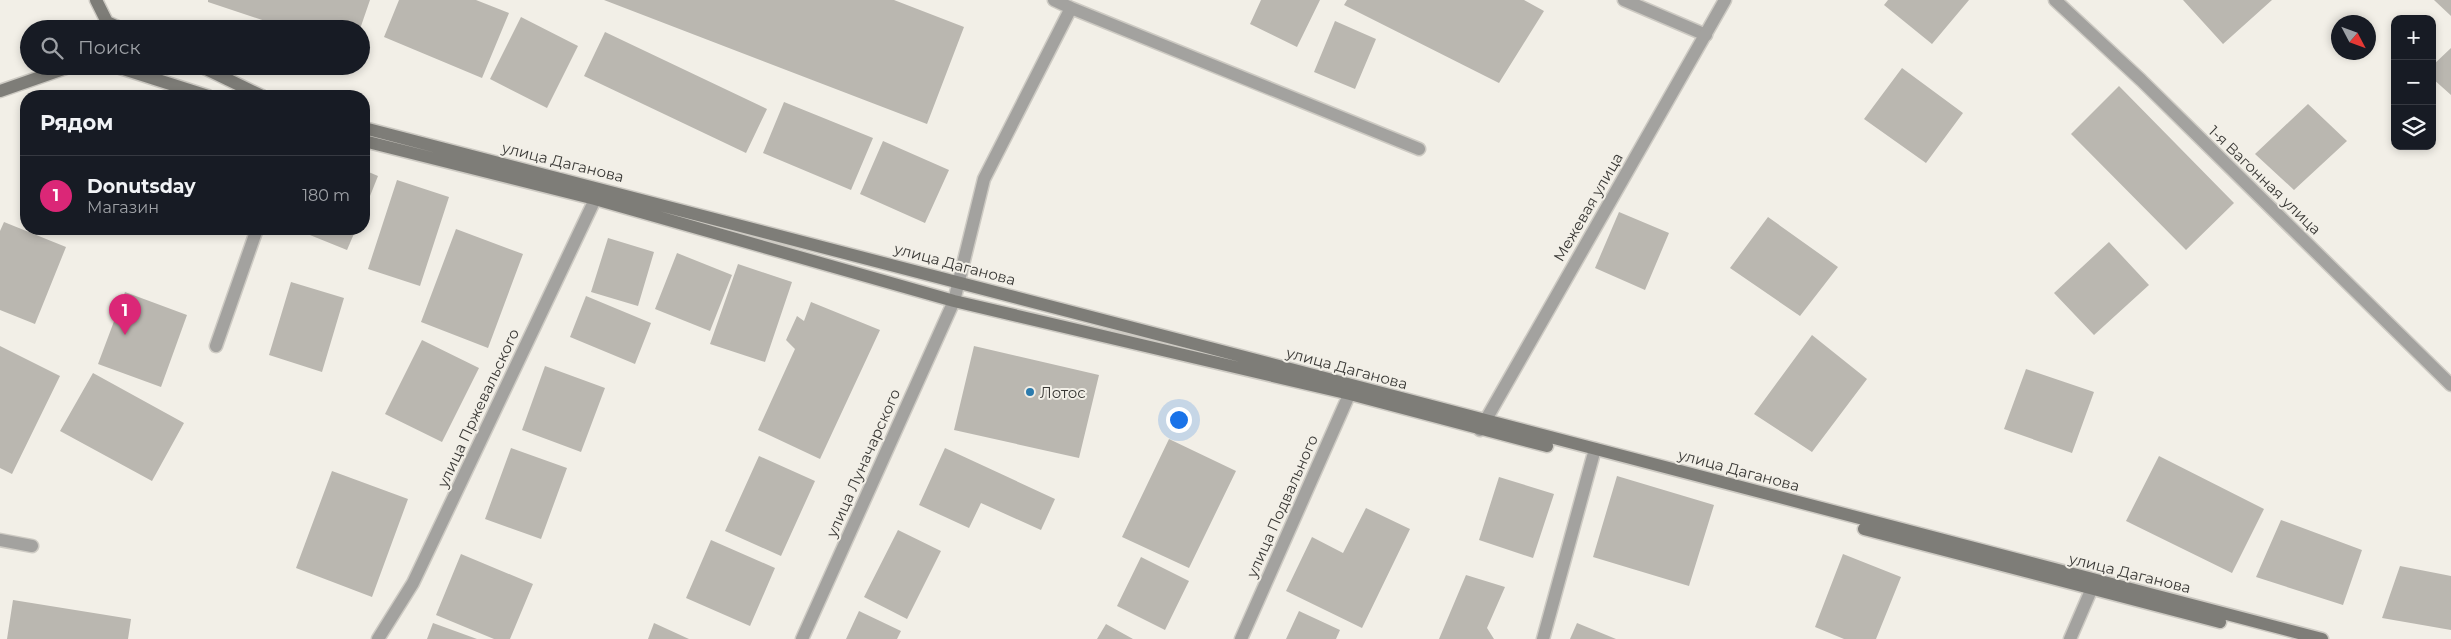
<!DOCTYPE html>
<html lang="ru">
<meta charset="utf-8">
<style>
body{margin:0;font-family:Montserrat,sans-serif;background:#242831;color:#f1f3f6}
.controls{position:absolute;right:15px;top:15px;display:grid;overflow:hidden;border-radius:10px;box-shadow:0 2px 8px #0003}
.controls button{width:45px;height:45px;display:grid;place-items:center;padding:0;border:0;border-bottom:1px solid #363941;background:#171b24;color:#f1f3f6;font:25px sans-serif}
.compass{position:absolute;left:2331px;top:15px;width:45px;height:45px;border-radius:50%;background:#171b24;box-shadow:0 2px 8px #0003;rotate:131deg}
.you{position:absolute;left:1178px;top:419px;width:18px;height:18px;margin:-12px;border:4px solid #fff;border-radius:50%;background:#1a73e8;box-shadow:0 0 0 8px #1a73e833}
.badge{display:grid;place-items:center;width:32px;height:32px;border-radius:50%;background:#db2777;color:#fff;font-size:16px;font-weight:700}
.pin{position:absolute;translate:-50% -41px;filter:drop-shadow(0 1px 2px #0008)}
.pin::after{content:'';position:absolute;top:26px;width:18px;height:15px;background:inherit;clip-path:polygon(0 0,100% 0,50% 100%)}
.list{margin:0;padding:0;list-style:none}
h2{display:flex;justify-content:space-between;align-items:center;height:65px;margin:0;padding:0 20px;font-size:21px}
h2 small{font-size:16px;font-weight:400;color:#9ea1a6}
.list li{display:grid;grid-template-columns:32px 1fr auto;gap:15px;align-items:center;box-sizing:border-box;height:80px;padding:0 20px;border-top:1px solid #363941}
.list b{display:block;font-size:19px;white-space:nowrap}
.list p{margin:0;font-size:16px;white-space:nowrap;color:#9ea1a6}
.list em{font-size:16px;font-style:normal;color:#9ea1a6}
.icon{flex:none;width:28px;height:28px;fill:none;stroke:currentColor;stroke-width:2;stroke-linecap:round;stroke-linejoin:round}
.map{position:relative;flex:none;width:2451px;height:639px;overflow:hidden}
.search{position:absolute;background:#171b24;box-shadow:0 2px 8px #0003;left:20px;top:20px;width:350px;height:55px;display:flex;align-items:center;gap:12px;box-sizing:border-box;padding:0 18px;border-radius:28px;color:#9ea1a6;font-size:19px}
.panel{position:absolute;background:#171b24;box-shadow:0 2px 8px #0003;left:20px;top:90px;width:350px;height:145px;border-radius:20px}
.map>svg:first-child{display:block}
</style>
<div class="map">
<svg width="2451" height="639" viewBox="0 0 2451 639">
<rect width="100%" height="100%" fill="#f2efe7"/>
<path fill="#bab7b0" d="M208,0h162l-10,29h-71l-81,-27z
M399,0h77l33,13 -27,65 -98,-41z
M604,0h290l70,27 -37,97z
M1261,0h59l-23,47 -47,-23z
M1347,0h177l20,11 -45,72 -155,-78z
M1888,0h81l-37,44 -48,-39z
M2183,0h89l-49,44z
M2434,0h17v16z
M521,17l57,29 -31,62 -57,-29z
M1335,21l41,18 -21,50 -41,-17z
M605,32l162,77 -21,44 -162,-77z
M2451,48v47l-19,-17v-12z
M1902,68l61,45 -37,50 -62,-44z
M2119,86l115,117 -48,47 -115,-116z
M784,102l89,36 -22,52 -88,-37z
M2308,104l39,37 -53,49 -39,-36z
M883,141l66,29 -24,53 -65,-29z
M364,170l14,6 -14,35z
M397,180l52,17 -29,89 -52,-17z
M1619,212l50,21 -24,57 -50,-22z
M1768,217l70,50 -38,49 -70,-48z
M4,222l62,25 -31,77 -35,-14v-79z
M295,229h61l-9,21z
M456,229l67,25 -35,94 -67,-26z
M608,238l46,14 -16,54 -47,-14z
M2109,242l40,43 -55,50 -40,-42z
M677,253l55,22 -22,56 -55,-22z
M738,264l54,18 -27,80 -55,-18z
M291,282l53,16 -22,74 -53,-17z
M125,292l62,23 -26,72 -63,-23z
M586,296l65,27 -16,41 -65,-27z
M811,302l69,28 -60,129 -62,-29 37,-81 -9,-9 11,-24 7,5z
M1812,335l55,44 -55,73 -58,-38z
M422,340l57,28 -37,74 -57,-28z
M0,346l60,30 -48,98 -12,-6z
M974,346l125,29 -20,83 -125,-28z
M545,366l60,22 -24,64 -59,-22z
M2026,369l68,23 -22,61 -68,-24z
M93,373l91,50 -32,58 -92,-50z
M1169,439l67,32 -47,97 -67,-31z
M511,448l56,20 -26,71 -56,-20z
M945,448l110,51 -14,31 -60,-27 -12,25 -50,-23z
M759,456l56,25 -34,75 -56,-25z
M2159,456l105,53 -32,64 -106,-52z
M332,471l76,28 -36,98 -76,-29z
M1617,476l97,29 -25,81 -96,-29z
M1499,477l55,17 -21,64 -54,-18z
M1366,508l44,21 -48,99 -76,-37 26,-54 31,16z
M2281,520l81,30 -19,55 -87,-28z
M898,530l43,21 -34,68 -43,-22z
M711,540l64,28 -25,58 -64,-28z
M461,554l72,30 -23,55h-16l-58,-24z
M1843,554l58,23 -25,62h-32l-29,-12z
M1141,557l48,24 -24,49 -48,-24z
M2400,566l51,10v54l-69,-12z
M1466,575l39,12 -18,41 7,11h-55z
M13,600l118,19 -3,20h-121z
M859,611l42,20 -4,8h-51z
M1299,611l41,19 -4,9h-50z
M433,623l44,16h-50z
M654,623l35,16h-41z
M1577,623l39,16h-46z
M1106,624l27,15h-36z"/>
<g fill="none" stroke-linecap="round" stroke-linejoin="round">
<g stroke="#cdcac3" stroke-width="15">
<path id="lane" d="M1624,0l82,35
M1071,8l348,141
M954,301l30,-122 87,-171 -17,-8
M216,346l41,-117
M0,540l32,6"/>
</g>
<g stroke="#cdcac3" stroke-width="15">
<path id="street" d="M2055,0l86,80 310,305
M1480,430l245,-430
M378,639l35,-56 186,-392
M802,639l152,-338
M1241,639l112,-253
M1543,639l52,-190
M2070,639l25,-58"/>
</g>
<g stroke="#cdcac3" stroke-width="15">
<path id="secondary" d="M96,0l11,22 15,7
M114,66l94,30
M200,66l62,30
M0,91l72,-25
M364,128c654,166 1304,344 1958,511
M364,141l231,58 359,102 396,93 197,52
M1864,529l356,93"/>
</g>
<use href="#lane" stroke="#a3a29f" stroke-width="12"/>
<use href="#street" stroke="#a3a29f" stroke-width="12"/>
<use href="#secondary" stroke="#7e7d78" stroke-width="12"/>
</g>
<circle fill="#2c7bad" stroke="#f2efe7" stroke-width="2" cx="1030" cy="392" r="5"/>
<g text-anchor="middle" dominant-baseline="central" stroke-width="4" stroke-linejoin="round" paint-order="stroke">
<g font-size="15" fill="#393835" stroke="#f2efe7">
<text transform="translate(563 162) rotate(14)">улица Даганова</text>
<text transform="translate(2265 180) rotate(44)">1-я Вагонная улица</text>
<text transform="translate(1588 207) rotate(-60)">Межевая улица</text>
<text transform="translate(955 264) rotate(15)">улица Даганова</text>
<text transform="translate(1347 368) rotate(15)">улица Даганова</text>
<text transform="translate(478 408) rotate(-65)">улица Пржевальского</text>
<text transform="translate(863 463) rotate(-66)">улица Луначарского</text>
<text transform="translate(1739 470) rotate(15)">улица Даганова</text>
<text transform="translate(1282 506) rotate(-66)">улица Подвального</text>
<text transform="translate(2130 573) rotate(14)">улица Даганова</text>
</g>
<g font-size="15" fill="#393835" stroke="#f2efe7" text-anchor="start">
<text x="1040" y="392">Лотос</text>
</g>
</g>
</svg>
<div class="controls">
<button>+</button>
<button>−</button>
<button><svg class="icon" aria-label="layers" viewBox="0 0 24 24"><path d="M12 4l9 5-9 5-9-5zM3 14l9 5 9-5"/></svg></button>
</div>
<svg class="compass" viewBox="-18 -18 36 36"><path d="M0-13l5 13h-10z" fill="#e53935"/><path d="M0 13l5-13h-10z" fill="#9ea1a6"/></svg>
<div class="you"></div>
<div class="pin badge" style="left:125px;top:335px">1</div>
<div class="search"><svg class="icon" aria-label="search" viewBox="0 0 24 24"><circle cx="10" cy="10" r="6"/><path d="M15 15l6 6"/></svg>Поиск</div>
<section class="panel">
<h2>Рядом<small></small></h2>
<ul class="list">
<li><span class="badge">1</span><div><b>Donutsday</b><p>Магазин</p></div><em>180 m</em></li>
</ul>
</section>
</div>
